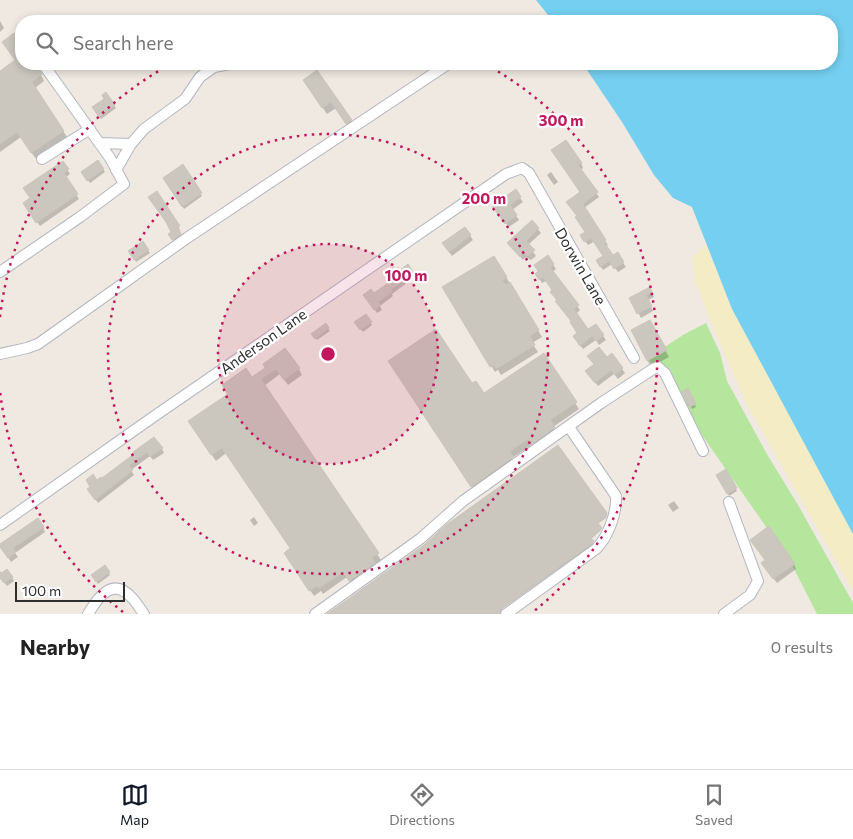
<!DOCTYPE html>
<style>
body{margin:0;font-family:Commissioner,sans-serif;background:#f6f6f6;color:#222}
.scale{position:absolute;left:15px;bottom:12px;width:110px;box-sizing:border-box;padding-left:5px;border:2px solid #2e2e2e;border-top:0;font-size:14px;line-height:18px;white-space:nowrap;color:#2e2e2e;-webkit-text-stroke:4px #fff;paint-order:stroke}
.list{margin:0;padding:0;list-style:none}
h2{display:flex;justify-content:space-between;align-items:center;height:65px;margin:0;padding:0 20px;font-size:21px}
h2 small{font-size:16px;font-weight:400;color:#767676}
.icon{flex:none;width:28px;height:28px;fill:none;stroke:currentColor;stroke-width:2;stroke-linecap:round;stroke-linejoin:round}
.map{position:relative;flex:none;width:853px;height:614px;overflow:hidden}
.search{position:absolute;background:#fff;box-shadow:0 2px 8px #0003;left:15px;right:15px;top:15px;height:55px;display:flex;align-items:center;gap:12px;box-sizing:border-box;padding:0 18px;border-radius:20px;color:#767676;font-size:19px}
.sheet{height:155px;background:#fff}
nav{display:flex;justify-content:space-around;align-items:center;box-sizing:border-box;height:70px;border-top:1px solid #e0e0e0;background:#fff;font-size:14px;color:#767676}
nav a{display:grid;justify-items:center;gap:2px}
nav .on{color:#111827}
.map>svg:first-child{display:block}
</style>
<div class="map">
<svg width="853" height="614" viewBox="0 0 853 614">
<rect width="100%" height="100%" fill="#efe9e1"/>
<path fill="#b6e59e" d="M706,323l14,30 7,28 41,75 30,49 55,98v11h-36l-27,-53 -142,-203 35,-23z"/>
<path fill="#f3ecc5" d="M706,245l26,64 121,225v57l-106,-186 -37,-85 -16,-42 -1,-21z"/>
<path fill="#75cff0" d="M536,0h317v534l-121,-225 -40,-102 -19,-9 -19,-23 -32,-53 -39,-58h249v-43h-279z"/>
<path fill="#0003" d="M0,21l4,7 -4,4z
M14,35l7,11v18h12l8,11 3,6 -9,7 32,49 -31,22 -15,-22 -21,15v-80l16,-11z
M316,72l35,49 3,6 -3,2 -15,-21 -9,6 -19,-28z
M114,105l2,3 -15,11 -8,-11z
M555,155l26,8 2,5 -3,2 19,27 -15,11 21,33 3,4 -2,1 7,11 4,-3 9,13 -8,5 -6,-8 -9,6 -6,-9 7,-5 -9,-15 -7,4 -7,-10 5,-3 -5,-40z
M98,162l7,10 -15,11 -7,-10z
M63,163l7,11 -5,4 14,21 -39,27 -13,-18 4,-9z
M183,166l19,30 -18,13 -20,-31z
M551,172l7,10 -4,3 -7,-10z
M157,192l23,38 -2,2 4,5 -7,5 -5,-8 2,-2z
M520,198l3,4 -11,8 7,10 -10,7 -13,-17z
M532,222l9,11 -13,12 8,11 -5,4 -5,-3 -3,3 -14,-16z
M465,228l8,12 -21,16 -6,-8z
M143,243l7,10 -14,9 -6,-10z
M494,257l48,80 -10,6 6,9 -37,23 -3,-5 -3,2 -51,-85z
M548,257l8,12 -4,3 28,38 -4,4 12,17 8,-5 7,10 3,4 -7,5 -3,-5 -13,9 -6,-8 2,-7 -26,-43 -7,-10 -4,2 -6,-9z
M413,273l2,4 -23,17 1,2 -13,10 2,4 -5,3 -10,-14z
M649,289l5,8 -6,3 5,11 -12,7 -10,-20z
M365,316l7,9 -9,7 -7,-10z
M649,321l20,36 -18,10 -10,-18z
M326,325l4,6 -13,9 -4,-6z
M543,355l36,54 -26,18 5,7 -22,15 -3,-5 -21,14 4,6 -40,28 -83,-124 79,17 11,10z
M612,355l13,18 -7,6 -4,-5 -16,12 -9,-11z
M266,369h33l3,6 -14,10 -8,-11 -16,12 117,174 -7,4 3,6 -24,17 -6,-10 -24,17 -2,-3 -7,5 -25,-37 2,-10 -65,-96 -10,8 -23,-33 59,-50z
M688,390l8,17 -4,2 -9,-17z
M162,449l2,4 -11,7 -3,-4 -19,14 3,5 -36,28 -7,-10 6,-12 5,-2 34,-24 -2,-2z
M726,471l11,20 -8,5 -11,-21z
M674,501l5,7 -6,4 -5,-7z
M606,513v5l-9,6 4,6 -10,9 2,4 -1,2 -90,64 -2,5h-170z
M254,517l4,6 -4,3 -4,-6z
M43,527l2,5 -30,21 3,4 -7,5 -8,-12z
M794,564l2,5 -19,14 -12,-16z
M105,567l5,8 -12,9 -5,-8z
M0,571l2,3 10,3 2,4 -7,5 -7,-9z"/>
<path fill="#cbc7bf" stroke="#cbc5ba" d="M14,33l7,11v20l15,1 6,9 -10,8 32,49 -33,22 -14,-21 -17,12v-73l15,-11 -13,-18z
M317,70l35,50 -6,4 -15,-22 -9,6 -19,-28z
M106,92l9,13 -16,12 -7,-10 12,-8 -2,-4z
M566,140l16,23 -4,2 20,27 -15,12 23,36 -2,2 9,13 5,-3 6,10 -10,7 -5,-8 -9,6 -4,-7 7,-4 -12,-18 -7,4 -4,-7 5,-3 -10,-15 2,-1 -11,-14 14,-10 -29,-42z
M98,160l6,9 -17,12 -6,-9z
M63,161l6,8 -5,4 14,21 -42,29 -13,-20 7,-5 -7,-10z
M183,164l19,29 -20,14 -19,-29z
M516,189l5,8 -11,8 7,10 -12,9 -13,-18z
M157,191l23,35 -2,2 3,6 -9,6 -4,-6 3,-2 -5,-10 -18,-25z
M532,220l7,8 -13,13 9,9 -7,6 -5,-3 -3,4 -13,-14z
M465,227l6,8 -22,17 -7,-9z
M143,241l6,9 -15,10 -6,-9z
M548,255l6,9 -4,3 29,38 -5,4 14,20 8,-5 8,11 -8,6 -4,-5 -12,10 -7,-10 4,-3 -7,-11 1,-1 -16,-20 2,-1 -7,-8 2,-2 -9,-13 -4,3 -4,-6 3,-3 -4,-6z
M494,256l13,21 -5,4 4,4 4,-3 29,48 -9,6 5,9 -39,24 -2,-4 -4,2 -48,-80z
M408,264l6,9 -23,16 1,3 -14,10 3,3 -7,5 -11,-15 8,-6 3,4 20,-14 -2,-3z
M650,287l2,5 -6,3 6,11 -15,8 -8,-16z
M366,314l6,8 -12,8 -6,-8z
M650,320l17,30 -20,11 -16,-31z
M326,323l3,5 -14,11 -4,-5z
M436,329l36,54 4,-2 8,12 60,-40 33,49 -27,18 5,7 -23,17 -4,-5 -18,12 3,6 -42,30 -83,-126z
M599,347l8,10 5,-4 11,15 -8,7 -4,-5 -16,13 -10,-12 9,-7 -7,-8z
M285,348l15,20 -16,12 -8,-11 -15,10 118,174 -7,5 3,5 -26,18 -6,-9 -24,16 -2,-2 -8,5 -25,-38 6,-5 -68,-100 -11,7 -23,-34 40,-27 -6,-9 24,-17 6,9 13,-9 -2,-4z
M688,388l8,16 -7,3 -7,-15z
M154,437l9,11 -13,9 -3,-5 -18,13 4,5 -38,30 -8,-11 3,-2 -4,-7 7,-6 4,6 4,-3 1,1 32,-24 -1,-2z
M558,445l49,68 -1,4 -8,6 4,5 -11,10 3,3 -3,3 -89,64 -3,6h-172l97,-69 22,-20z
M726,469l11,19 -10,6 -11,-19z
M38,518l6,9 -31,21 3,4 -8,6 -8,-11v-3z
M769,526l26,38 -22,15 -12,-16 4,-3 -15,-20z
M105,565l5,7 -14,10 -5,-7z
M7,569l6,8 -9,6 -4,-5v-4z"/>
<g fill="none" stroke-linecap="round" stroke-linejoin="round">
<g stroke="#b4b7c1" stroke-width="12">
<path id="minor" d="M99,143l32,1
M42,159l48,-30
M116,170l15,-26 13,-15 41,-30 15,-22 14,-10 16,-3h16
M0,272l80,-55 44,-33 -14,-26 -67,-94
M0,354l27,-6 11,-4 149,-106 261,-174
M0,525l156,-110 350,-241 16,-6 7,5 105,185
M88,614c10,-17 25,-38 44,-16 5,5 8,11 12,16
M315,614l105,-75 43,-38 138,-98 52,-34 5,-2 7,6 38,78
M506,614l90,-65c12,-12 21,-36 20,-53l-47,-69
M724,614l26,-19 8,-14 -29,-79"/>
</g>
<use href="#minor" stroke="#fff" stroke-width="10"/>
</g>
<circle cx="328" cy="354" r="110" fill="#c2185b" fill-opacity=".12"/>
<g fill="none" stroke="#c2185b" stroke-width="2.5" stroke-dasharray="2.5 5">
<circle cx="328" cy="354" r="110"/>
<circle cx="328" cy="354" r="220"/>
<path d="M123 612A330 330 0 0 1 0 391M0 317A330 330 0 0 1 171 64M485 64A330 330 0 0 1 533 612"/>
</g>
<g text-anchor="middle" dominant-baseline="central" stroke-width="4.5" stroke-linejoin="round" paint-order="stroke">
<g font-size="15" fill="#2e2e2e" stroke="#fff">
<text transform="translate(581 266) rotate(60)">Dorwin Lane</text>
<text transform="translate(263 341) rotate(-35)">Anderson Lane</text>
</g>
</g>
<circle cx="328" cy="354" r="8" fill="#c2185b" stroke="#fff" stroke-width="2.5"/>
<g font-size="15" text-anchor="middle" font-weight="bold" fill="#c2185b" stroke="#fff" stroke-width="4.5" stroke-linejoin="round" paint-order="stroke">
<text x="561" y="126">300 m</text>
<text x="484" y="204">200 m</text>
<text x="406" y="281">100 m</text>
</g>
</svg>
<div class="scale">100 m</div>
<div class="search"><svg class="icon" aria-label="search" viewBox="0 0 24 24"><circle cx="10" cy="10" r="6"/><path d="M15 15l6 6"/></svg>Search here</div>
</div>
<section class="sheet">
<h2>Nearby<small>0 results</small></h2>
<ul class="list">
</ul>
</section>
<nav>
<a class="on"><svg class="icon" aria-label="map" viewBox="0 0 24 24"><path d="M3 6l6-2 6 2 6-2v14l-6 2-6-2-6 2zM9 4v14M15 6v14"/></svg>Map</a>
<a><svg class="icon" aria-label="directions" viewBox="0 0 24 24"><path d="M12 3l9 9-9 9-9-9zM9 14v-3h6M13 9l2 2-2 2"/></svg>Directions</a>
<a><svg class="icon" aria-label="saved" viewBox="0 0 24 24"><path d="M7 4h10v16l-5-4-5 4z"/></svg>Saved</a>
</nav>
